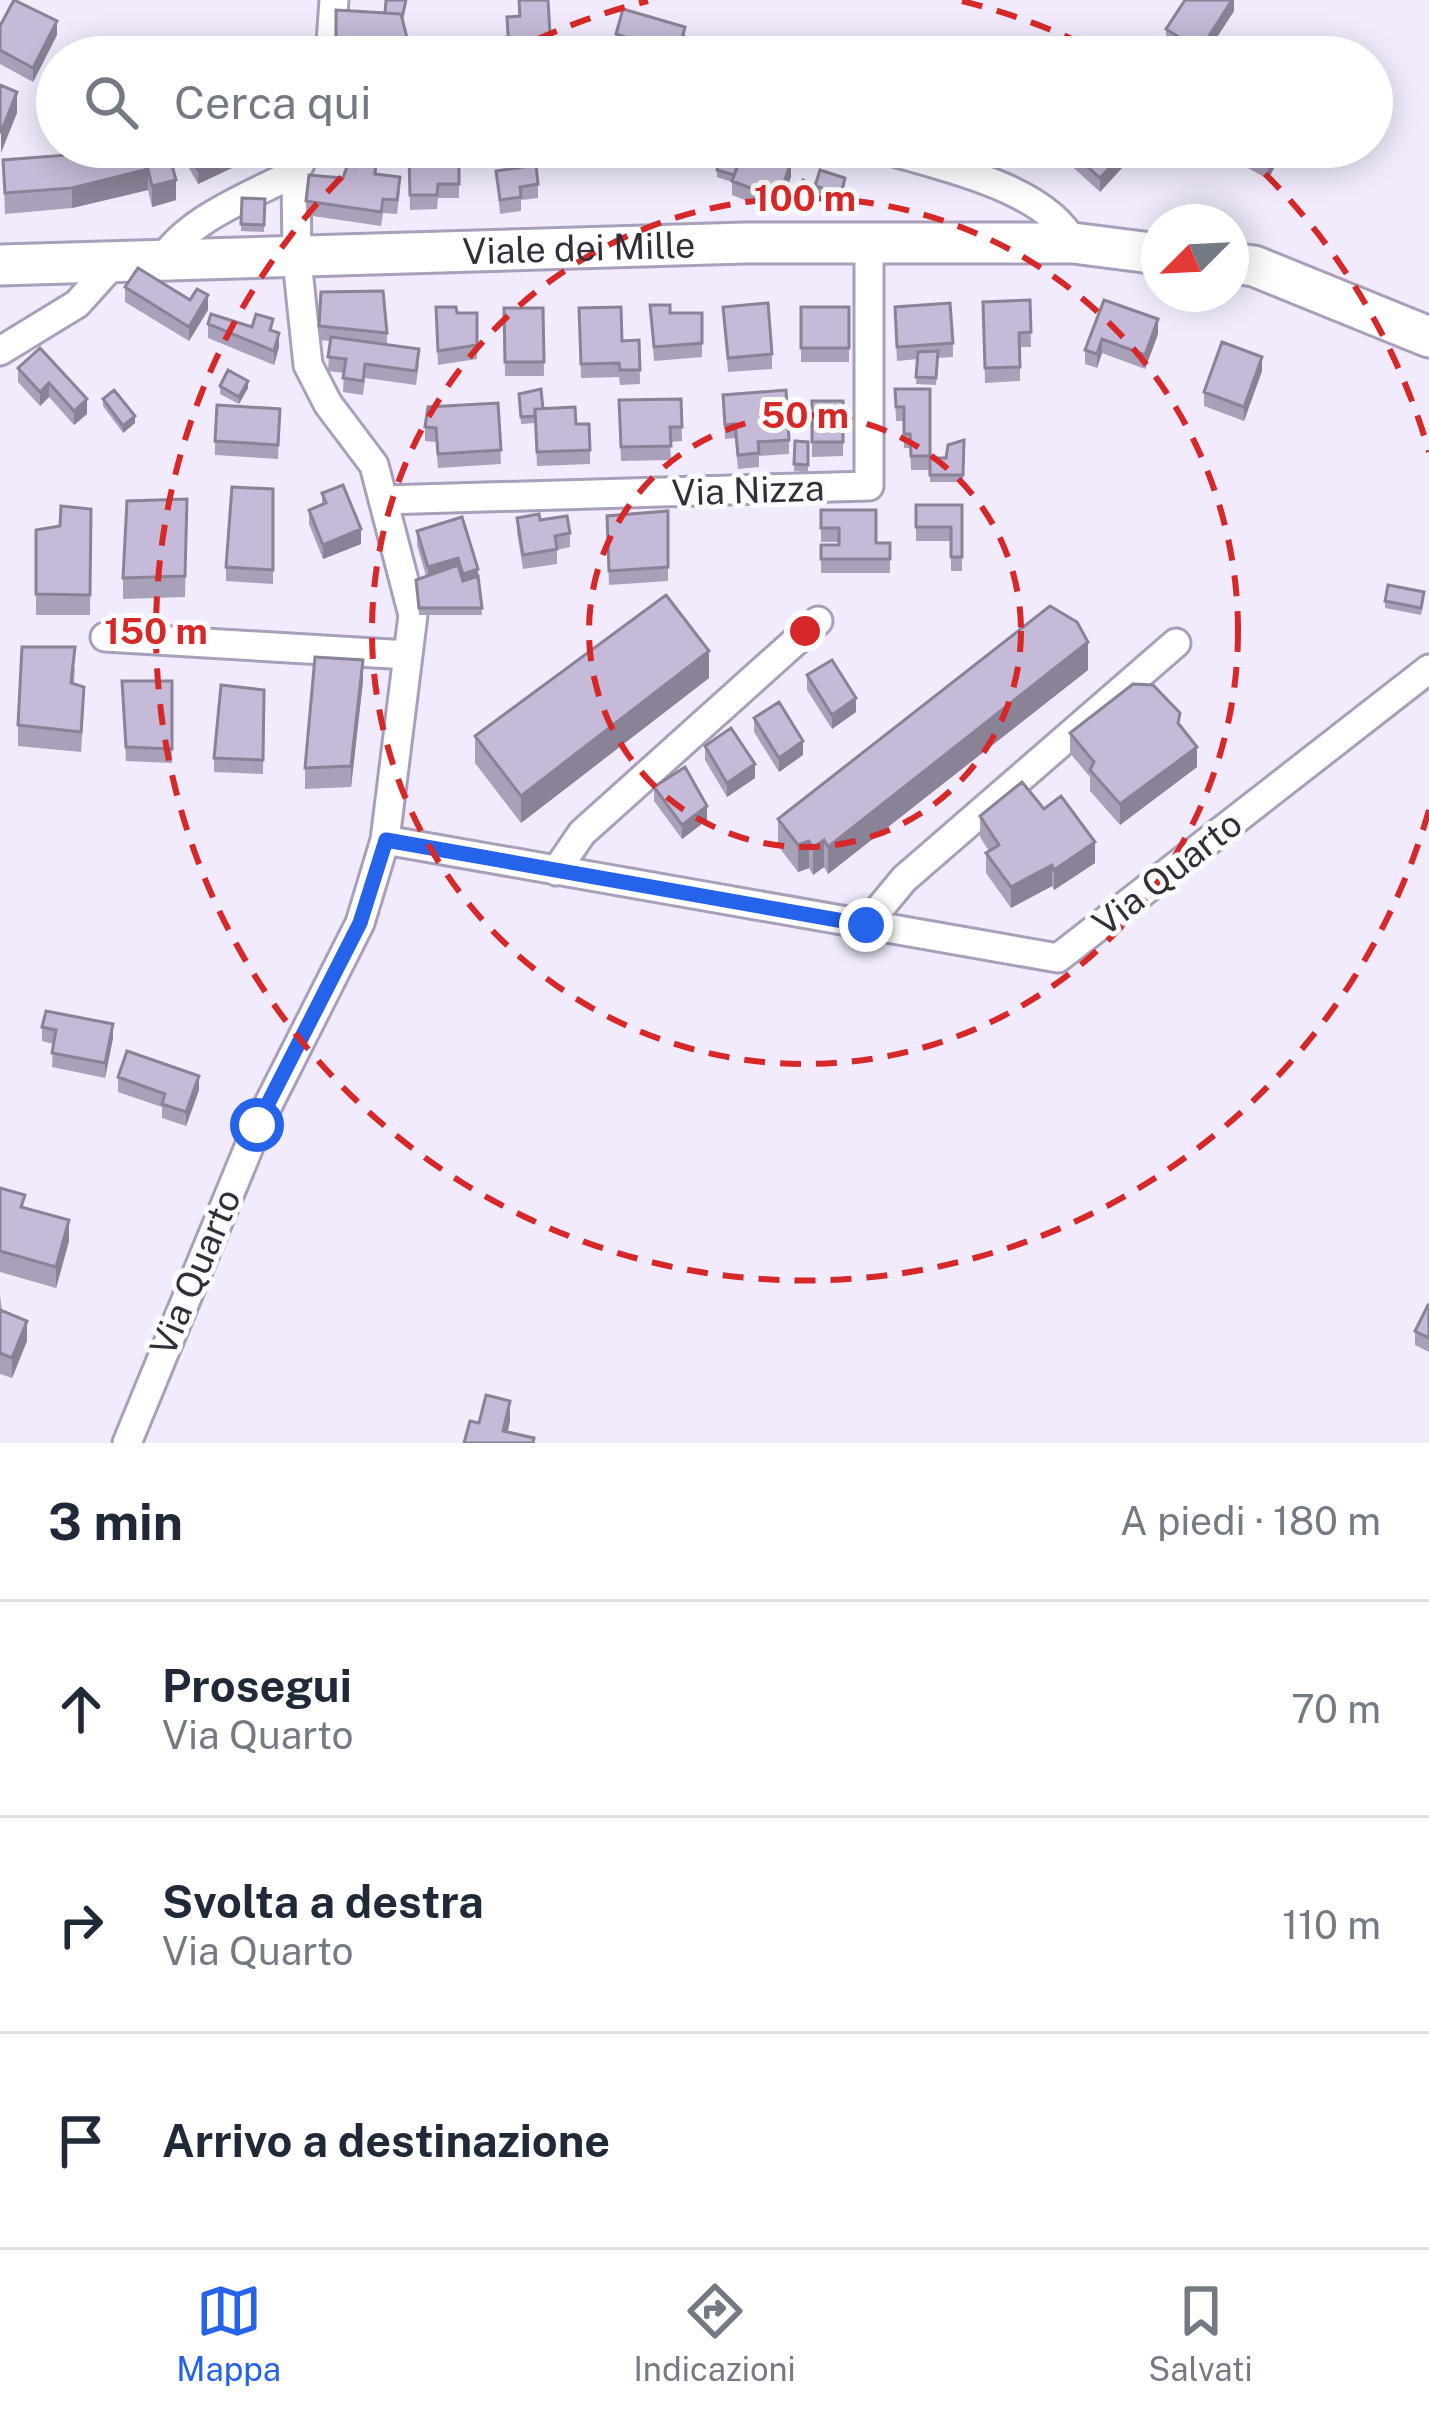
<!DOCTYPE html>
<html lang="it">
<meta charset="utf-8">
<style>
body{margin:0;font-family:"Public Sans",sans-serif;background:#f2f2f3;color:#1f2937}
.compass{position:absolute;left:1141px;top:204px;width:108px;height:108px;border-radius:50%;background:#fff;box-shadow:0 6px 30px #0003;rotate:246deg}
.stop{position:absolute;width:36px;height:36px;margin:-27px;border:9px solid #2563eb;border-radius:50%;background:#fff}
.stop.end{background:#2563eb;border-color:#fff;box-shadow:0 3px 12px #0008}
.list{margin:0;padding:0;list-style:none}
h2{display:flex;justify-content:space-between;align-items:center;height:156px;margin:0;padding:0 48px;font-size:51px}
h2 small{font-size:39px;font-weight:400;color:#747a83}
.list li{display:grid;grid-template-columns:78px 1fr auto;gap:36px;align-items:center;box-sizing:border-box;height:216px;padding:0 48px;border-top:3px solid #e0e1e3}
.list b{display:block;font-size:45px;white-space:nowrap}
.list p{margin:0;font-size:39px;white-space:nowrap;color:#747a83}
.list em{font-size:39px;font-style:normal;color:#747a83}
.icon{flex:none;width:66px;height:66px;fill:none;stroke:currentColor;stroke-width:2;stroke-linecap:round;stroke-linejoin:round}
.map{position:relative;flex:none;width:1429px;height:1443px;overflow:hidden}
.search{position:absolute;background:#fff;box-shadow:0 6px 30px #0003;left:36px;right:36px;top:36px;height:132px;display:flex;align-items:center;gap:30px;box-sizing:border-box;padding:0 42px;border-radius:66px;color:#747a83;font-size:45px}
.sheet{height:804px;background:#fff}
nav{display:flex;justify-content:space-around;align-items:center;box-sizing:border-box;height:168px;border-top:3px solid #e0e1e3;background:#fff;font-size:33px;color:#747a83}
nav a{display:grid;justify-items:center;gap:6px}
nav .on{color:#2563eb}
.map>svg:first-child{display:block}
</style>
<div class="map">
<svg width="1429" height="1443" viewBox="0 0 1429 1443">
<rect width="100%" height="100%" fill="#f1ebfd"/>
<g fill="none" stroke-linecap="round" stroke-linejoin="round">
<g stroke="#a99fbb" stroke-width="33">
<path id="minor" d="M330,57l4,-57
M877,147c57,18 169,39 196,96
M159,264c29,-46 90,-67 137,-92
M0,351l77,-47 36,-40
M383,500l486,-14v-243
M105,637l303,18
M385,840l673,118 371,-289
M556,871l26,-38 236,-212
M866,925l38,-46 272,-236
M127,1443l131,-318 102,-202 25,-83 28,-225 -39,-150 -46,-61 -20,-39 -11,-105 -1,-88 12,-25"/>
</g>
<g stroke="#a99fbb" stroke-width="45">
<g id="secondary">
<path d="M1231,263l23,3 175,71"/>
<path id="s1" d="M0,265l745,-22h328l86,11"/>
</g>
</g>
<use href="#minor" stroke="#fff" stroke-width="27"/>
<use href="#secondary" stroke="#fff" stroke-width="39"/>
</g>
<path fill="#a9a0b9" d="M518,0h30l3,57h-43l-1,-40 12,-1z
M1234,0v11l-30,46h-15l-23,-14v-14z
M336,10l67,11 6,25 21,11h-71l-23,-4z
M0,26l57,9 -24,47 -33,-18z
M616,34l69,7 -4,16h-40v-2l-25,-7z
M115,147h52l9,53 -24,7 -4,-17 -76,18 -67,6 -2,-54 112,-8z
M182,147h50l2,20 -36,17 -16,-28z
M507,147h17l-4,20 18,17v14l-17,2v11l-21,3 -4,-43 7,-1z
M530,147h70l-1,8 -55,-2 -1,10 -13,-3z
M1065,147h76l-41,45 -35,-32z
M1200,147h86l-18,32 -37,-20 -4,8 -27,-15z
M409,156h50v42h-21l-1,11 -27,1z
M717,170l74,7 -13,36 -46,-18v-13l-15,-5z
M376,174l24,17 -3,23 -14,-1 -2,13 -75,-11v-14l37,-23z
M845,185l-4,16 -26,-8v-7z
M815,193l-7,17 -10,-6v-8z
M242,198l23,1 -1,33 -23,-1z
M125,287l65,13 18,10 -19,31 -64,-39z
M1030,300l1,47h-11v34l-35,2 -2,-81z
M1104,300l54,34 -13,35 -43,-16 -5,15 -12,-4v-14z
M650,305l20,8h32v44l-48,4z
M436,307l21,6h20v46l-39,6z
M723,307l49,47v15l-44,3z
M801,307h48v55h-48z
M504,308h39l1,68h-39z
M579,308l43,33 17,-1 1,44 -20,1 -1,-8 -38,1z
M895,321l58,22v14l-15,1 -2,27 -20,-1 2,-25 -21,2z
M208,324l44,3 21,4 6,16 -5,18 -66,-27z
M319,326l68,7v12l32,18 -3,22 -51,-7 -2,17 -20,-3 1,-19 -16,-2 2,-30 -11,-1z
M40,348l47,66 -13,11 -25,-28 -9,9 -22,-24v-14z
M1262,371l-18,50 -40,-15v-14z
M220,386l28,2 -9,16 -19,-10z
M895,389h35v69h16l18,-18 -1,42h-33v-12h-19l-1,-22h-6v-27h-8z
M519,394l24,15 33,15 14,26v14l-53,2 -2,-43 -14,1z
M723,395l66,45v14l-30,2v11l-21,2 -3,-31 -10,1z
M103,399l32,24 -12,10 -20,-27z
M681,399l1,42 -12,1 1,18 -50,1 -2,-61z
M812,401h31v55l-31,1z
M498,403l3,61 -63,4 -2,-26 -11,-1v-14z
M280,409l-2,50 -63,-4v-14z
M795,441l13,1v30l-14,-1z
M273,489v95l-47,-3v-14z
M322,493l39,51 -38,15 -14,-35v-14l13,-6z
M187,499l-2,98 -62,2v-21z
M916,505h46v66h-11v-30h-35z
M91,509l-1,106h-54v-85l24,-4z
M821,510l55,33h14v30h-69v-28h18v-3h-18z
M668,511v70l-59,4 -2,-69z
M517,518l23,2 30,13v14l-13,3v14l-34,5 -6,-37z
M417,531l61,38 4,46h-63l-3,-35 10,-4 -9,-31z
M1424,599l-3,16 -36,-7v-7z
M75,668l-1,16 10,24 -3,44 -63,-6v-21z
M1088,670l-260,204 -4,-7 -11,8 -4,-7 -11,4 -20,-26v-27z
M807,675l49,37 -24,17 -25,-39z
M709,678l-188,145 -46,-60v-27z
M122,681h50v82l-46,-2z
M363,681l-12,106 -46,2v-21z
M264,690l-1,84 -49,-2v-14z
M754,718l49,37 -24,17 -25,-40z
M1180,725l17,42 -77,58 -30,-34v-14l-20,-24v-20z
M705,746l50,32 -28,19 -22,-37z
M654,787l53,33 -25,19 -28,-38z
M1044,809l51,54 -41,27 -2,-4 -41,22 -25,-35v-20l3,-2 -9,-14v-21z
M42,1027l71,11 -8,40 -53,-11 1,-23 -11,-3z
M118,1077l81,13 -13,36 -24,-8v-11l-44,-15z
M0,1188l69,53 -13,47 -56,-16z
M0,1295l2,15 25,31 -15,37 -12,-4z
M1429,1305v47l-14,-7v-14z"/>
<path fill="#8a8296" d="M1232,0h2v11l-30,46h-4v-7z
M57,21v14l-24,47v-14z
M685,27v14l-4,16h-2v-7z
M17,92v21l-16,40v-21z
M1128,147h13l-41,45v-14z
M1227,147h4v12l-4,8z
M1274,147h12l-18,32v-21z
M234,153v14l-36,17v-14z
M791,163v14l-13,36v-15z
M148,169v21l-76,18v-20z
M176,180v20l-24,7v-21z
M208,295v15l-19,31v-14z
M1158,319v15l-13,35v-14z
M279,333v14l-5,18v-14z
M1102,339v14l-5,15v-14z
M1262,357v14l-18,50v-14z
M248,381v7l-9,16v-7z
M49,383v14l-9,9v-14z
M87,399v15l-13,11v-14z
M135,416v7l-12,10v-7z
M361,529v15l-38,15v-14z
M458,558v14l-30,9v-14z
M478,569v14l-15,5v-14z
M1088,642v28l-260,204v-27z
M709,651v27l-188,145v-27z
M363,660v21l-12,106v-21z
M856,698v14l-24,17v-14z
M803,741v14l-24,17v-14z
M1197,747v20l-77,58v-21z
M755,764v14l-28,19v-14z
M707,806v14l-25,19v-14z
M824,840v27l-11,8v-27z
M809,841v27l-11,4v-27z
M1095,842v21l-41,27v-20z
M1052,865v21l-41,22v-21z
M113,1024v14l-8,40v-15z
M199,1076v14l-13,36v-14z
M69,1220v21l-13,47v-21z
M27,1321v20l-15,37v-20z
M510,1401v21l-5,21 -2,-12z"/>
<path fill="#c5bad7" stroke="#8a8296" stroke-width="3" d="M14,0l43,21 -24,47 -33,-18v-24z
M386,0h20l-4,18 -1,-4 -16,-1z
M519,0h29l3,50 -42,2 -2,-35 13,-1z
M1185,0h47l-32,50 -34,-21z
M623,9l62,18 -6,23 -18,-5 -2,9 -18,-5 1,-7 -26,-8z
M336,10l65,4 8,32 15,-3 6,14h-51l6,-4 -1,-6 -48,-8z
M196,38l14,10 -5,9h-5l-12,-7z
M236,39l58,15v3h-63z
M0,85l17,7 -16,40 -1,-1z
M119,147h48l9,33 -24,6 -4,-17 -76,19 -67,5 -2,-33 117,-9z
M185,147h47l2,6 -36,17z
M507,147h15l-4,21 -15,-2z
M723,147h6l14,5 -9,23 -17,-5z
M745,147l46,16 -13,35 -46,-17z
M1066,147h62l-28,31z
M1248,147h26l-6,11z
M409,156h50v28h-21l-1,11h-27z
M349,161l27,2 -1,11 25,3 -3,23 -14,-1 -2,13 -75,-11 3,-26 34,3z
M536,165l2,19 -18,3 1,10 -21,3 -4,-29z
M820,170l25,8 -4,16 -26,-8z
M803,180l12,6 -7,17 -10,-7z
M242,198l23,1 -1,26 -23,-1z
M138,268l52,32 7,-11 11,6 -19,32 -64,-40z
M383,291l4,42 -68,-7 2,-34z
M1030,300l1,32 -12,1 1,34 -35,1 -2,-66z
M1104,300l54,19 -13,36 -43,-16 -5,15 -12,-4z
M768,303l4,51 -44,4 -5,-51z
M950,303l3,40 -56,4 -2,-40z
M650,305h20v8h32v30l-48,4z
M436,307h20l1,6h20v32l-39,6z
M621,307l1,34 17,-1 1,30h-20l-1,-7 -38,1 -2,-56z
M801,307h48v41h-48z
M504,308h39l1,54h-39z
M211,314l41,13 4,-13 17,5 -3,11 9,3 -5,18 -66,-27z
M331,337l88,12 -3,22 -51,-7 -2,17 -20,-3 3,-19 -18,-2z
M1222,342l40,15 -18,50 -40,-15z
M40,348l47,51 -13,12 -25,-28 -9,9 -22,-24z
M938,351l-2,27 -20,-1 2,-25z
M228,370l20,11 -9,16 -19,-11z
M541,389l2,20h-8v7l-14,1 -2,-23z
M895,389h35v67h-19l-1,-22h-6v-27h-8z
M114,390l21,26 -12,10 -20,-27z
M786,390l3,50 -31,2 1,11 -21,2 -3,-31 -10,1 -2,-30z
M681,399l1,28h-12l1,19 -50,1 -2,-47z
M812,401h31v41h-31z
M498,403l3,47 -63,4 -2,-26 -11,-1 3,-20z
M217,405l63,4 -2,36 -63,-4z
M575,407l1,17h13l1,26 -53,2 -2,-43z
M964,440l-1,35h-33v-17h16l2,-13z
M795,441l13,1v23l-14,-1z
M343,485l18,44 -38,16 -14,-35 17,-7 -4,-10z
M232,487l41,2v81l-47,-3z
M187,499l-2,77 -62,2 4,-77z
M916,505h46v52h-11v-30h-35z
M61,506l30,3 -1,86 -54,-1v-64l24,-4z
M821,510h55v33h14v16h-69v-14h18v-17h-18z
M668,511v56l-59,4 -2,-55z
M539,514l1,6 27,-4 3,17 -15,3 2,13 -34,6 -6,-37z
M462,517l16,52 -15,5 -5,-16 -30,9 -11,-36z
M458,565l5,16 15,-5 4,32h-63l-3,-28z
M1388,585l36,7 -3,16 -36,-7z
M666,595l43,56 -188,145 -46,-60z
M1050,606l27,16 11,20 -260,205 -4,-7 -11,8 -4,-7 -11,4 -20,-26z
M22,647h53l-4,36 13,4 -3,45 -63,-7z
M315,657l48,3 -12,106 -46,2z
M832,660l24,38 -24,17 -25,-40z
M122,681h50v68l-46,-2z
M1133,684l20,1 27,28 -2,10 19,24 -77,57 -30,-34 4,-8 -24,-29z
M221,685l43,5 -1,70 -49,-2z
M779,702l24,39 -24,17 -25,-40z
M731,728l24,36 -28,19 -22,-37z
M685,767l22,39 -25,19 -28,-38z
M1022,782l22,27 17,-13 34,46 -41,28 -2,-5 -41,22 -25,-34 13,-8 -19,-29z
M46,1011l67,13 -8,39 -53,-10 4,-23 -14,-3z
M127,1051l72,25 -13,36 -24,-8 3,-10 -47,-17z
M0,1188l25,7 -4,12 48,13 -13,47 -56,-16z
M1428,1305h1v33l-14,-7z
M0,1310l27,11 -15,37 -12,-5z
M486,1395l24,6 -7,30 31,7 -1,5h-69l6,-22 9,2z"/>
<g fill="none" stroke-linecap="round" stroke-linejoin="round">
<path stroke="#2563eb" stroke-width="15" d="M257,1125l103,-202 26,-83 480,85"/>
</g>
<g fill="none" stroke="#d62828" stroke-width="6" stroke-dasharray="21 15">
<circle cx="805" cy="631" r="216"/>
<circle cx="805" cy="631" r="433"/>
<path d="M1429 810A649 649 0 1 1 371 149M505 55A649 649 0 0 1 648 1M962 1A649 649 0 0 1 1105 55M1239 149A649 649 0 0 1 1429 452"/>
</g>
<g text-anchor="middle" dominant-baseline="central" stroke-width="10" stroke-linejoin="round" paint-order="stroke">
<g font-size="36" fill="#322e3a" stroke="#fcfcfc">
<text stroke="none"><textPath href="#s1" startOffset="579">Viale dei Mille</textPath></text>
<text transform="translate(748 490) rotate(-2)">Via Nizza</text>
<text transform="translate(1167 873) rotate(-38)">Via Quarto</text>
<text transform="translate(195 1272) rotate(-67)">Via Quarto</text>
</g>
</g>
<circle cx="805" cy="631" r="18" fill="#d62828" stroke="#fcfcfc" stroke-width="6"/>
<g font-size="36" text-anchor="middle" font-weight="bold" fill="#d62828" stroke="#fcfcfc" stroke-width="10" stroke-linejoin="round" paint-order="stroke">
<text x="805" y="211">100 m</text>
<text x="805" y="428">50 m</text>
<text x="156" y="644">150 m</text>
</g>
</svg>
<svg class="compass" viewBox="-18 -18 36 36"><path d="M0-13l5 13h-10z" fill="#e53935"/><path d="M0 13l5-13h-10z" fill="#747a83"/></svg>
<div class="stop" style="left:257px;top:1125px"></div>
<div class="stop end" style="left:866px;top:925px"></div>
<div class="search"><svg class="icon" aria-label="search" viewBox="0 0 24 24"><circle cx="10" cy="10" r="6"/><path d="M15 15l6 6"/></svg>Cerca qui</div>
</div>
<section class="sheet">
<h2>3 min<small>A piedi · 180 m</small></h2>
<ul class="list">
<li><svg class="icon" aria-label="ahead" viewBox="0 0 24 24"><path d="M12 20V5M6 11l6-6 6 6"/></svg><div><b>Prosegui</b><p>Via Quarto</p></div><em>70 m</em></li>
<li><svg class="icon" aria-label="right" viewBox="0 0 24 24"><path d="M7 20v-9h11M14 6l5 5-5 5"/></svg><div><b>Svolta a destra</b><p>Via Quarto</p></div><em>110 m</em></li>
<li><svg class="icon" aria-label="arrive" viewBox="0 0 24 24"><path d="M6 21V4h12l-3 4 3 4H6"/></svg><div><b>Arrivo a destinazione</b></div></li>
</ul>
</section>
<nav>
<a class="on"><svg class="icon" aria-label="map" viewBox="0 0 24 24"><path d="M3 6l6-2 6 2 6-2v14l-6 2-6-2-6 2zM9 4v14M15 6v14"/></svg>Mappa</a>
<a><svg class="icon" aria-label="directions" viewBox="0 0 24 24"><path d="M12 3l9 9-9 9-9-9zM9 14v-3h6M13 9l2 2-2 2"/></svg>Indicazioni</a>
<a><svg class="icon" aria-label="saved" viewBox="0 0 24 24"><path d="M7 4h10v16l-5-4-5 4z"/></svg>Salvati</a>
</nav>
